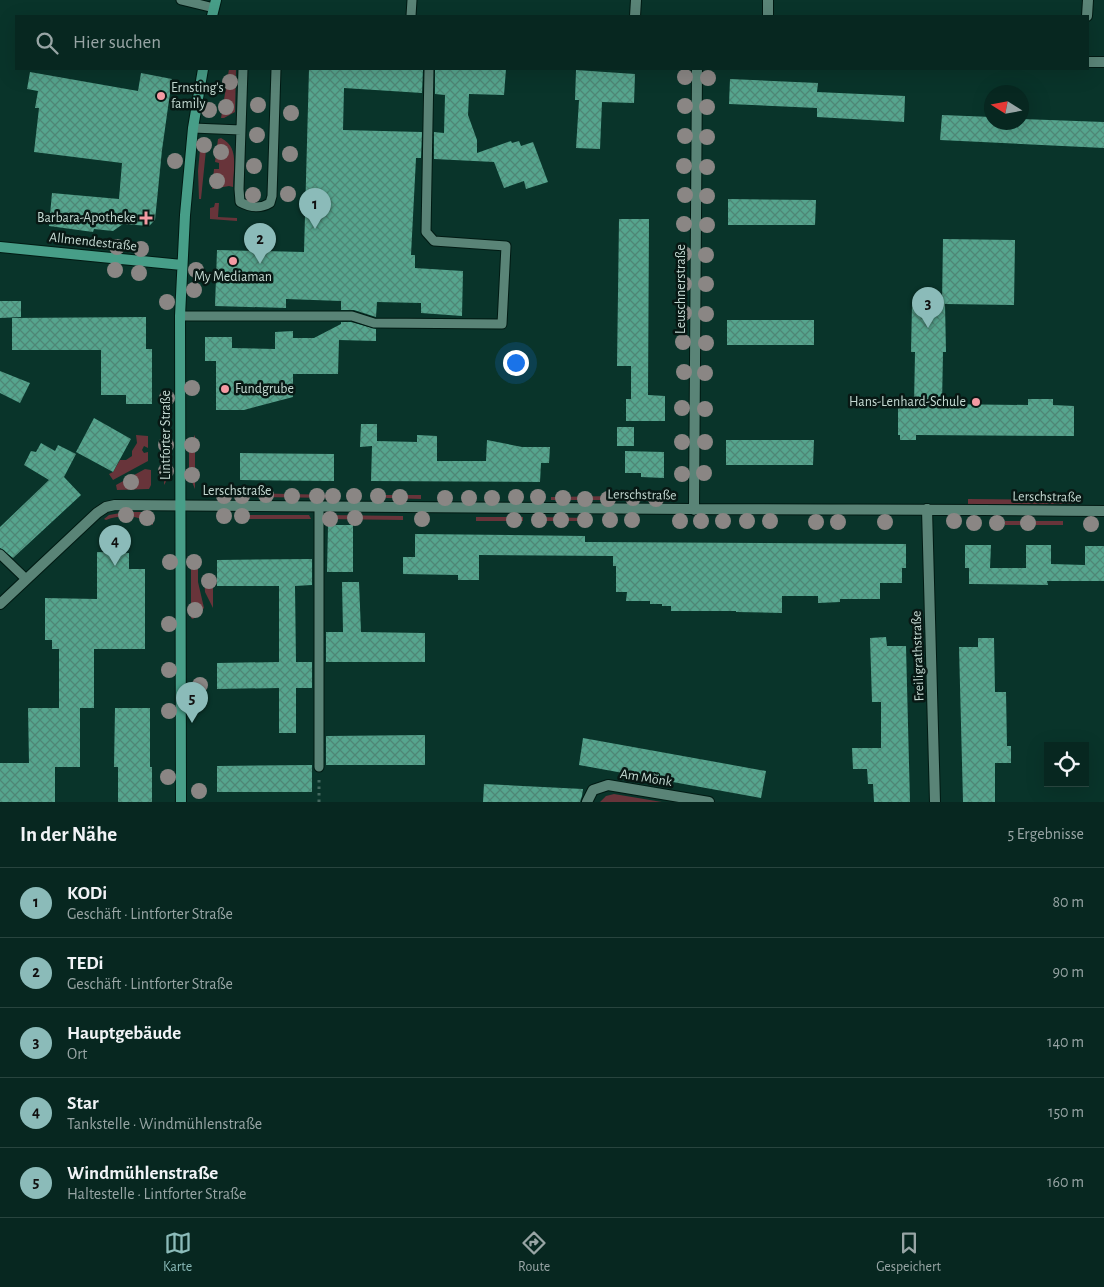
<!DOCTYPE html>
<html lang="de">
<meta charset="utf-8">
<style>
body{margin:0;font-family:"Alegreya Sans",sans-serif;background:#102f29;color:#f1f3f6}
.controls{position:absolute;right:15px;bottom:15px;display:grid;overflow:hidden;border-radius:0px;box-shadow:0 5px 20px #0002}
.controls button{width:45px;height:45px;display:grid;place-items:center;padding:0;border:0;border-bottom:1px solid #28443e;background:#072720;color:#f1f3f6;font:25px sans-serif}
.compass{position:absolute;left:984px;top:85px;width:45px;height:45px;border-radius:50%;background:#072720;box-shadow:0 5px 20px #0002;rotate:281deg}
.you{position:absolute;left:515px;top:362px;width:18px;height:18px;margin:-12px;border:4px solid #fff;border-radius:50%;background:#1a73e8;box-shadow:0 0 0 8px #1a73e833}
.badge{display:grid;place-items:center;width:32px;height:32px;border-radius:50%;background:#8bbbb9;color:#111;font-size:16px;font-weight:700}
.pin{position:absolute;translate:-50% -41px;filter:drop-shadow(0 1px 2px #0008)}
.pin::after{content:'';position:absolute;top:26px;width:18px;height:15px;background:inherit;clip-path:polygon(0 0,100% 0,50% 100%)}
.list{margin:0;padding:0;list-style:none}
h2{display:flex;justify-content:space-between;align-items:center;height:65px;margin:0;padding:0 20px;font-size:21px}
h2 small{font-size:16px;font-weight:400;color:#98a5a5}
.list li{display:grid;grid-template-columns:32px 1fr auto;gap:15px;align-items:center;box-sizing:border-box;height:70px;padding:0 20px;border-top:1px solid #28443e}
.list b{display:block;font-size:19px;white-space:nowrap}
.list p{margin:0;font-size:16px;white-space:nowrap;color:#98a5a5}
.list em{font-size:16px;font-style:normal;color:#98a5a5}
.icon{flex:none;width:28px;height:28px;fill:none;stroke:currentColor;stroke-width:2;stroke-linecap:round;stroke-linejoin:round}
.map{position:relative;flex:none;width:1104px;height:802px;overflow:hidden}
.search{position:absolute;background:#072720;box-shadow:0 5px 20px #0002;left:15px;right:15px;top:15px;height:55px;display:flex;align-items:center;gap:12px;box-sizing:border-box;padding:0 18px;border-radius:0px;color:#98a5a5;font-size:19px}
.sheet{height:415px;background:#072720}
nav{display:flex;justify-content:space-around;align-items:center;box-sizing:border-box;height:70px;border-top:1px solid #28443e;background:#072720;font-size:14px;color:#98a5a5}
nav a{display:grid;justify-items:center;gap:2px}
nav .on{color:#8bbbb9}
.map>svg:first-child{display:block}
</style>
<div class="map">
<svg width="1104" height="802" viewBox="0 0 1104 802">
<defs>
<pattern id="building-cross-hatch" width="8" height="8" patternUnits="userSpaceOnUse" patternTransform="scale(1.25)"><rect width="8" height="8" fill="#56a58e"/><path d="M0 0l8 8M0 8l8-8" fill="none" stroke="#4e8776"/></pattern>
</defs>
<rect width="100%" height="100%" fill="#09342a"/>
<path fill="#68343a" d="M229,69h7l-1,43 -11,6h-3z
M201,138l6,2 -6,59h-2l-1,-28z
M221,138c19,9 12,31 12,49l-4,-1 -17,3 2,-20h5v-6l-4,-1 3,-23z
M215,203h4l-1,14 19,1v3l-27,-2v-11l4,-1z
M136,435l12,1v12l-4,-2 -2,4 2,3 4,-1v9l-35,19 -4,-6 4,-2 7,-12h6l6,-4v-5l5,-8z
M195,435v54l-6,-14v-31z
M164,439h6c0,16 3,33 -6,46z
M145,469l6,1v15l-2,4 -32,1 -1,-5z
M238,493h6l93,2 -1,3 -90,-1 -7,3h-1z
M376,495h45v4l-34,-1z
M616,496v4h-65v-3z
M628,496l42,1v4h-42z
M968,499l107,1v4h-107z
M126,512h17l10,3v10c-14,-10 -31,-11 -47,-5l-2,-1 5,-4z
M238,513l8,2h63l2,4h-73z
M326,515l77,1v4l-79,-1z
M476,517h47v4h-47z
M537,517l51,1 1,3h-52z
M1005,521h58v4h-58z
M188,558h10v24l6,26 -11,11 -2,-1v-52l-3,-4z
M213,576v32l-8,-16 -1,-15z
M614,794l48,8h-62l6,-6z"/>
<path fill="url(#building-cross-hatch)" d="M309,69h114l-1,24 -78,-5 -1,42 79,2 -1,26h-5l-5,97h4v13l48,3 -1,45 -41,-3v-10l-44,-1 -1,15 -22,-7h-13v-9l-55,-2v9l-71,-2 2,-56 87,2z
M435,69h71l-2,26 -35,-1 -1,21 9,25v13l34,-12 1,2 7,-2 2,5 12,-4 15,40 -22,7 -2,-8 -20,7 -10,-26 -60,-3v-27l10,1 1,-38 -10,-1z
M576,70l59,4 -1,29 -32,-1 -2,47 -24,-1 3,-48h-4z
M30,72l108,19 3,-18 31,6 -10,71 -7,70 -6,6 -26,-2 -10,7 -19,-2 -1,3 -44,-6 3,-33 67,6 3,-36 -88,-11 5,-44h-4l3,-17 -11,-2z
M730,79l88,4 -1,9 88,4 -1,26 -87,-5v-9l-88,-4z
M942,115l50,2v5h30v-3l82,3v26l-164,-8z
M728,199l88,1 -1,25h-87z
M619,219h30l-1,176 17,1v25h-39v-22h5v-33h-14z
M943,239l72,1 -1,65 -69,-1 1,48h-3l-1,52 86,1v-6h25v6l21,1v30l-158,-1v5h-16v-5h-2v-31l16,1 1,-53h-4l1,-48h30z
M0,301h21v16l-21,1z
M146,317v32h6v55h-26v-9h-25v-45h-89v-32z
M727,320h87v25h-87z
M341,322h10l25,7v12l-37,-1 -1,34h-45v23l-49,13h-28v-49h-11v-24h27v11l43,1v-17l18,-1v7h21l27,-14z
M0,371l30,12 -10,20 -20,-10z
M94,418l37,21 -18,33 -37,-20z
M361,424h16v17l40,1v-7l20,1v25h49l1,-21 35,7h28l-1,16h-8l-1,19 -169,-1 1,-35 -12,1z
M617,427h17v19h-17z
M726,440h88l-1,25h-87z
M41,443l14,8 3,-6 18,9 -12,23 17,18 -68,63 -13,-10v-21l49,-47 -25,-15 7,-14 5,1z
M625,451l39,1v26l-23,-1v-4h-16z
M240,453l94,1v27l-94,-1z
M328,525h25v47h-26z
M415,534l170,2v6l321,2v24h-4v15h-22v16h-40v3l-22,1v-7h-36v17l-46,-1v-1h-65v-5h-9v-2h-12v-3h-24l1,-9h-11v-26h-3v-10l-134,-1v25h-21v-5l-55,-1v-17h12z
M965,545h26l-1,23h36v-23h25v19l34,1v-19h19v35h-57l1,4 -79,-1v-16h-4z
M97,552l32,1v16h16v80h-51v59h-14v59h-25v35h-55v-39h29l-1,-55h31v-59h-7v-9h-7v-42l52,1z
M312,559v26l-17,1 1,76h16v26h-16v45h-17v-45l-62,1v-26l62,-1v-76h-62v-26z
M342,582h17l2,50 64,1v29h-99v-30h17z
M886,637l1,9h19l4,156h-36l-1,-18h-5l-1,-15h-14l-1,-21h29v-46h-9l-2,-64z
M978,638h16l1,54h11l1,54h4v17h-16v39h-32l-4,-155h19z
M115,708h35v59h2v35h-34v-35h-4z
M425,735v30h-99v-29z
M583,738l183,33 -5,27 -182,-33z
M312,765v27h-95v-26z
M484,784l99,5 -1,7 -2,6h-97z"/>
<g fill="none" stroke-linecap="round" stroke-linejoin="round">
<g stroke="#001a13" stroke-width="11">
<path id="lane" d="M181,0l33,8
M411,16l1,-16
M243,69l-4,120 1,13c11,6 20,7 30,1l2,-7 4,-127
M193,128l48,2
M180,316h172l22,7 128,1 4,-78 -72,-5 -8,-9 3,-163
M0,554l26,25
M319,767v-261"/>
</g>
<g stroke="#001a13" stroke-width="12">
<path id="street" d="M635,16l1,-16
M768,16v-16
M1087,16l1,-16
M1088,62h16
M927,509l8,293
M694,510l3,-441
M0,604l97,-91 9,-6 9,-2c192,1 384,3 576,4 138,1 275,0 413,2
M587,802l6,-12 15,-5 101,17"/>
</g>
<g stroke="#001a13" stroke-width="12">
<path id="secondary" d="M212,16l4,-16
M0,247l182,18
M181,802l-1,-486 5,-101 8,-87 10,-59"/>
</g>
<path stroke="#44685f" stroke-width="3" stroke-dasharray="2.5 4" stroke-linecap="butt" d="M319,802v-22"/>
<use href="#lane" stroke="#5a8477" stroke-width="9"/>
<use href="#street" stroke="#5a8477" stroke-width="10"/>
<use href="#secondary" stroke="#479e88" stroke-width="10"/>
</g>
<g fill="#8a8684">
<circle cx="685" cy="77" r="8"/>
<circle cx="708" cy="78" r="8"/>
<circle cx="230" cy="82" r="8"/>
<circle cx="258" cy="105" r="8"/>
<circle cx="685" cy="106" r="8"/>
<circle cx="226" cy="107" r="8"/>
<circle cx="707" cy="107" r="8"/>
<circle cx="209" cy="110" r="8"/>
<circle cx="291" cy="113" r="8"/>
<circle cx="257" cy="135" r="8"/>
<circle cx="685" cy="136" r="8"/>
<circle cx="707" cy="137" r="8"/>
<circle cx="204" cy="145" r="8"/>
<circle cx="221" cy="152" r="8"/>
<circle cx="290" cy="154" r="8"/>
<circle cx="175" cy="161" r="8"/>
<circle cx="254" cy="166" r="8"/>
<circle cx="684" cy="166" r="8"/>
<circle cx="707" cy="167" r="8"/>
<circle cx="217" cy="181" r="8"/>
<circle cx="288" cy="194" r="8"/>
<circle cx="253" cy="195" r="8"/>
<circle cx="685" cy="195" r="8"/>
<circle cx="707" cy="196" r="8"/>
<circle cx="684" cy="224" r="8"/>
<circle cx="707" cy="225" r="8"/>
<circle cx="117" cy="247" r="8"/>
<circle cx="141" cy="249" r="8"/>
<circle cx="684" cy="254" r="8"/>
<circle cx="706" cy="255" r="8"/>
<circle cx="115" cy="270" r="8"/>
<circle cx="196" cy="270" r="8"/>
<circle cx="139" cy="273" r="8"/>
<circle cx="684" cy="284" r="8"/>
<circle cx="706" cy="284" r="8"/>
<circle cx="194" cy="290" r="8"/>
<circle cx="167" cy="302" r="8"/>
<circle cx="684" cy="313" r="8"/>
<circle cx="706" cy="314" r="8"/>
<circle cx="683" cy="342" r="8"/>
<circle cx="706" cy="343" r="8"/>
<circle cx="684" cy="372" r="8"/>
<circle cx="705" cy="373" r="8"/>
<circle cx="192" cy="388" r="8"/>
<circle cx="167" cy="398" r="8"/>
<circle cx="682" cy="408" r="8"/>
<circle cx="705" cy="409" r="8"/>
<circle cx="682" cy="442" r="8"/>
<circle cx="705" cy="442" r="8"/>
<circle cx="166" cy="445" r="8"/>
<circle cx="192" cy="445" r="8"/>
<circle cx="166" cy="471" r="8"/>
<circle cx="704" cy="473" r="8"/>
<circle cx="682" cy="474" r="8"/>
<circle cx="192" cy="475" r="8"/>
<circle cx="131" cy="482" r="8"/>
<circle cx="266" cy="495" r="8"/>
<circle cx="224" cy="496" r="8"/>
<circle cx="242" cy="496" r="8"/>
<circle cx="292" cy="496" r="8"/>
<circle cx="317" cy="496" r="8"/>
<circle cx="333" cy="496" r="8"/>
<circle cx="354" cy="496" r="8"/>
<circle cx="378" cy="496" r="8"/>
<circle cx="400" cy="497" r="8"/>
<circle cx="516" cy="497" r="8"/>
<circle cx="538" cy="497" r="8"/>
<circle cx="445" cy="498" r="8"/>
<circle cx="469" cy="498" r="8"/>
<circle cx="492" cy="498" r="8"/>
<circle cx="563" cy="498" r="8"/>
<circle cx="633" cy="498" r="8"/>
<circle cx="585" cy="499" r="8"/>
<circle cx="608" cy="499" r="8"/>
<circle cx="656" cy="499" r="8"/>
<circle cx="126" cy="515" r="8"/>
<circle cx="224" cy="516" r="8"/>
<circle cx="242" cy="516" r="8"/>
<circle cx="147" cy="518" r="8"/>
<circle cx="355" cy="518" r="8"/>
<circle cx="330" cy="519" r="8"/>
<circle cx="422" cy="519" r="8"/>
<circle cx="514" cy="520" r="8"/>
<circle cx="539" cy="520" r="8"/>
<circle cx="561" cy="520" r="8"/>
<circle cx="585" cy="520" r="8"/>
<circle cx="610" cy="520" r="8"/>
<circle cx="632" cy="520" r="8"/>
<circle cx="680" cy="521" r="8"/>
<circle cx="701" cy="521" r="8"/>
<circle cx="723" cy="521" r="8"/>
<circle cx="747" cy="521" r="8"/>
<circle cx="770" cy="521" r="8"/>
<circle cx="954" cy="521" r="8"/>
<circle cx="816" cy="522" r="8"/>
<circle cx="838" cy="522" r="8"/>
<circle cx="885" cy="522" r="8"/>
<circle cx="974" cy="523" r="8"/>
<circle cx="997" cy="523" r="8"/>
<circle cx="1028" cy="523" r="8"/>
<circle cx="1091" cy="524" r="8"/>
<circle cx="170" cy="562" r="8"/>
<circle cx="194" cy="562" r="8"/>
<circle cx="209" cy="581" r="8"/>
<circle cx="195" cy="610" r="8"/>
<circle cx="169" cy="624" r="8"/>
<circle cx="169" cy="670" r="8"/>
<circle cx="200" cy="685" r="8"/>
<circle cx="169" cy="711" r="8"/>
<circle cx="168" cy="777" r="8"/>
<circle cx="199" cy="791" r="8"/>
</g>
<g fill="#f49aa3" stroke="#081814" stroke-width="2">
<circle cx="161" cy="96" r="5"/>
<path d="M143.5 210.5h5v5h5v5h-5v5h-5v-5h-5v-5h5z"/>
<circle cx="233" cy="261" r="5"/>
<circle cx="225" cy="389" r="5"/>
<circle cx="976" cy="402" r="5"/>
</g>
<g text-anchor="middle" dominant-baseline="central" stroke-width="5" stroke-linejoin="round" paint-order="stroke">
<g font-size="14" fill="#c4d9d2" stroke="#081814" text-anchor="start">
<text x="171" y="88">Ernsting's<tspan x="171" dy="16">family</tspan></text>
<text x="136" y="218" text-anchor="end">Barbara-Apotheke</text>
<text x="233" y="277" text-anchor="middle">My Mediaman</text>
<text x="235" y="389">Fundgrube</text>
<text x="966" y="402" text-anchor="end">Hans-Lenhard-Schule</text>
</g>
<g font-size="14" fill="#c4d9d2" stroke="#081814">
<text transform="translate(93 242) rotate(6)">Allmendestraße</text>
<text transform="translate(681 289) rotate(-90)">Leuschnerstraße</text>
<text transform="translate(166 435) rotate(-90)">Lintforter Straße</text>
<text x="237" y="491">Lerschstraße</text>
<text transform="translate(642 495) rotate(1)">Lerschstraße</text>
<text transform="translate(1047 497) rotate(1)">Lerschstraße</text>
<text transform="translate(918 656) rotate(-92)">Freiligrathstraße</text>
<text transform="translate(646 778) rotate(9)">Am Mönk</text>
</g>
</g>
</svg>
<div class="controls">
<button><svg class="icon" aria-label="locate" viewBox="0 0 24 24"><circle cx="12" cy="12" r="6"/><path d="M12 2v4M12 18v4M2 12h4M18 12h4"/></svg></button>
</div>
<svg class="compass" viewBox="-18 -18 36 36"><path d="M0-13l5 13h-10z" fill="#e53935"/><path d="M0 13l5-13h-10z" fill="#98a5a5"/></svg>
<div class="you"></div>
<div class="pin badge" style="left:315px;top:229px">1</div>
<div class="pin badge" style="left:260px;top:264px">2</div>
<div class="pin badge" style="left:928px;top:328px">3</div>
<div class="pin badge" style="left:115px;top:566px">4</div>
<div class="pin badge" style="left:192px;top:723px">5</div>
<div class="search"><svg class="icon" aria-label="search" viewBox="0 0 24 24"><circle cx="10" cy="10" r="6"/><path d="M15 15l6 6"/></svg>Hier suchen</div>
</div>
<section class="sheet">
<h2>In der Nähe<small>5 Ergebnisse</small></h2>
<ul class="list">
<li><span class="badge">1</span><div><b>KODi</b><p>Geschäft · Lintforter Straße</p></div><em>80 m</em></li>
<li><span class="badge">2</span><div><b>TEDi</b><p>Geschäft · Lintforter Straße</p></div><em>90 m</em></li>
<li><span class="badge">3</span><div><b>Hauptgebäude</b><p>Ort</p></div><em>140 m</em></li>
<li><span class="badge">4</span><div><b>Star</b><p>Tankstelle · Windmühlenstraße</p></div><em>150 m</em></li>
<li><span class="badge">5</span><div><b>Windmühlenstraße</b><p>Haltestelle · Lintforter Straße</p></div><em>160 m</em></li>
</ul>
</section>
<nav>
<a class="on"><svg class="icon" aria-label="map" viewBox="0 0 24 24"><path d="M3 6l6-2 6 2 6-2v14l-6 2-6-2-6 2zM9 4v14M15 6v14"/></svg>Karte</a>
<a><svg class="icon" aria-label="directions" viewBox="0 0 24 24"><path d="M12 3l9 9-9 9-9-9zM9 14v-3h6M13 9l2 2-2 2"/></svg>Route</a>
<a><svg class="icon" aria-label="saved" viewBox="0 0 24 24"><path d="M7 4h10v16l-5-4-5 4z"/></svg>Gespeichert</a>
</nav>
